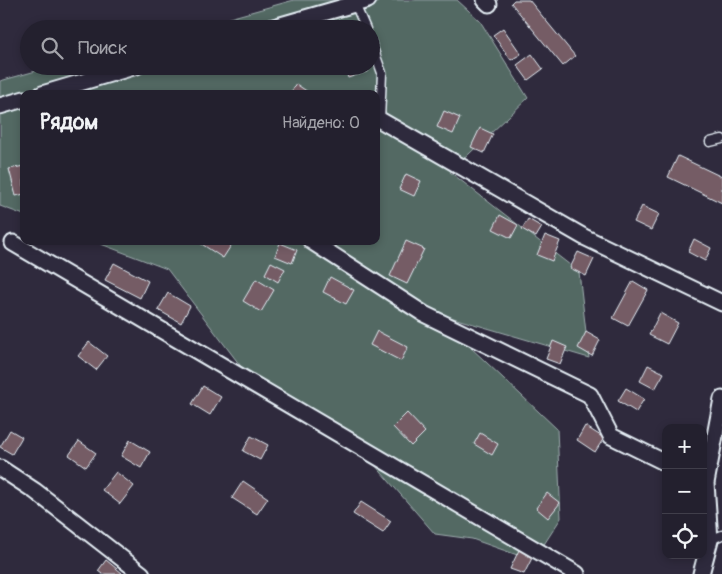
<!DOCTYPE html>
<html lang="ru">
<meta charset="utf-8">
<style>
body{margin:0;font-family:Pangolin,sans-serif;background:#2b2836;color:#f1f3f6}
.controls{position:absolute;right:15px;bottom:15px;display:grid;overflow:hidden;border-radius:10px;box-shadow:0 2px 8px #0003}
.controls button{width:45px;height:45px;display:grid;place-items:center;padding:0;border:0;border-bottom:1px solid #403e4a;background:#23202e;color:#f1f3f6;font:25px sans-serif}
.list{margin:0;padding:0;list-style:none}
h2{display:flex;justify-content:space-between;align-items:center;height:65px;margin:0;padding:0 20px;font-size:21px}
h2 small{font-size:16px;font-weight:400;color:#a3a3aa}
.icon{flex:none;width:28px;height:28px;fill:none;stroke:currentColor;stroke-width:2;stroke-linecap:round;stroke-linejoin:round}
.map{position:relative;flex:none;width:722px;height:574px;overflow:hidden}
.search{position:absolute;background:#23202e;box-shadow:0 2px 8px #0003;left:20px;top:20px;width:360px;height:55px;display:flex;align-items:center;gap:12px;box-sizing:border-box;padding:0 18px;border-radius:28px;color:#a3a3aa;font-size:19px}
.panel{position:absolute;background:#23202e;box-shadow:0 2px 8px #0003;left:20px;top:90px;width:360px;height:155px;border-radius:10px}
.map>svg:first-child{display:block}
</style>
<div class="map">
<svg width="722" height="574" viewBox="0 0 722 574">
<rect width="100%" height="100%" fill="#2f2a3d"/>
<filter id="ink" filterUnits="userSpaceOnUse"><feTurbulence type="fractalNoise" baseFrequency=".02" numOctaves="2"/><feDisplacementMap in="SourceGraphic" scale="10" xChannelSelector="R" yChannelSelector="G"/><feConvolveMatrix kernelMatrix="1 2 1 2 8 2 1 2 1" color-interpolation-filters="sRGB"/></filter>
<g filter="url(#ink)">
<path fill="#536964" stroke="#9eadae" d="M294,0h163l23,21 48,77 -78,74 129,100 10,86 -156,-46 124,117 4,89 -20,31 -18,8 -51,-18 -37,-5 -61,-70 -125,-87 -82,-108 -74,-28h283v-147h-352v121l-24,-9v-125l54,-15h317v-37h-181z"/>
<path fill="#745c65" stroke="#e8f1f8" d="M514,0h15l46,56 -12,10 -52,-63z
M503,28l18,26 -10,6 -18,-25z
M532,54l11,15 -15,11 -11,-15z
M344,66h23l2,5 -21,7z
M296,84l15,10h-21z
M444,111l16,7 -7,16 -16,-7z
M480,128l13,6 -9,19 -13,-6z
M678,156l44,21v26l-54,-26z
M24,166v28l-8,2 -7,-27z
M406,174l15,7 -7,15 -15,-7z
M642,206l17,8 -8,16 -17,-8z
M500,215l18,10 -7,13 -18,-9z
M528,219l14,8 -6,10 -14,-8z
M545,235l15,6 -8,20 -15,-6z
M694,239l17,9 -6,13 -17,-9z
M197,241h37l-11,17z
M406,241l18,8 -17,35 -17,-8z
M280,243l17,7 -5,13 -17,-7z
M578,252l16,7 -8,17 -16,-8z
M271,262l14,7 -7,13 -13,-8z
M114,263l34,18 -8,17 -35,-18z
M330,277l24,13 -8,14 -23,-12z
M256,279l18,11 -13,22 -18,-11z
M633,281l15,9 -20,36 -15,-8z
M168,293l22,13 -9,17 -23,-13z
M660,313l18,10 -11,21 -18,-9z
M377,331l31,16 -7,14 -31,-16z
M586,332l14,8 -8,16 -14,-8z
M553,341l14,6 -7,17 -14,-5z
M89,342l18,14 -11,14 -18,-14z
M648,365l16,8 -9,16 -15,-8z
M203,386l18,11 -11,18 -18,-11z
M626,388l18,11 -8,13 -18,-11z
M407,413l18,19 -14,14 -18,-19z
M585,426l19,12 -9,14 -18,-12z
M10,430l12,7 -10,17 -12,-7z
M480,433l18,11 -6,11 -18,-11z
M251,436l17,9 -8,15 -17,-9z
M130,440l20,12 -9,16 -20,-12z
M79,441l17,12 -10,14 -17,-12z
M116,472l18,14 -14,18 -18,-14z
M243,481l25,17 -11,16 -25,-16z
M547,493l13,10 -12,15 -12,-10z
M361,502l30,19 -8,12 -30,-19z
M519,550l14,6 -9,18 -14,-5z
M106,560l16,13 -1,1h-19l-4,-3z"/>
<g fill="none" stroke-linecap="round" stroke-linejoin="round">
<g stroke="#e8f1f8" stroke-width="11">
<path id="lane" d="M355,4l11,25
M371,42l11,31 -2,47
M710,142l12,-3
M710,540l12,-5"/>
</g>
<g stroke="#e8f1f8" stroke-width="19">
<path id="street" d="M485,0l4,4
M267,29l101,-29
M42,94l95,-28
M0,106l24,-7
M380,120l204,117 138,66
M311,241l113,73 166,81 21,41 55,27
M13,243l564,331
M0,468l35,23 107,83
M701,574l9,-34 -4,-57 16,-84"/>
</g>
<use href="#lane" stroke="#2f2a3d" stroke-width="8"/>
<use href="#street" stroke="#2f2a3d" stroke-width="15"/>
</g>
</g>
</svg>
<div class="controls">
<button>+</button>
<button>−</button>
<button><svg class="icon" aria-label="locate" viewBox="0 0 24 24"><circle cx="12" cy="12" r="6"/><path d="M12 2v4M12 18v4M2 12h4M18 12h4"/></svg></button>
</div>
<div class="search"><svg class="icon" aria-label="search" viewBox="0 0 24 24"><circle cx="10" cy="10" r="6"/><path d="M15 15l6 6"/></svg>Поиск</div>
<section class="panel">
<h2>Рядом<small>Найдено: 0</small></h2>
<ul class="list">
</ul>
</section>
</div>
